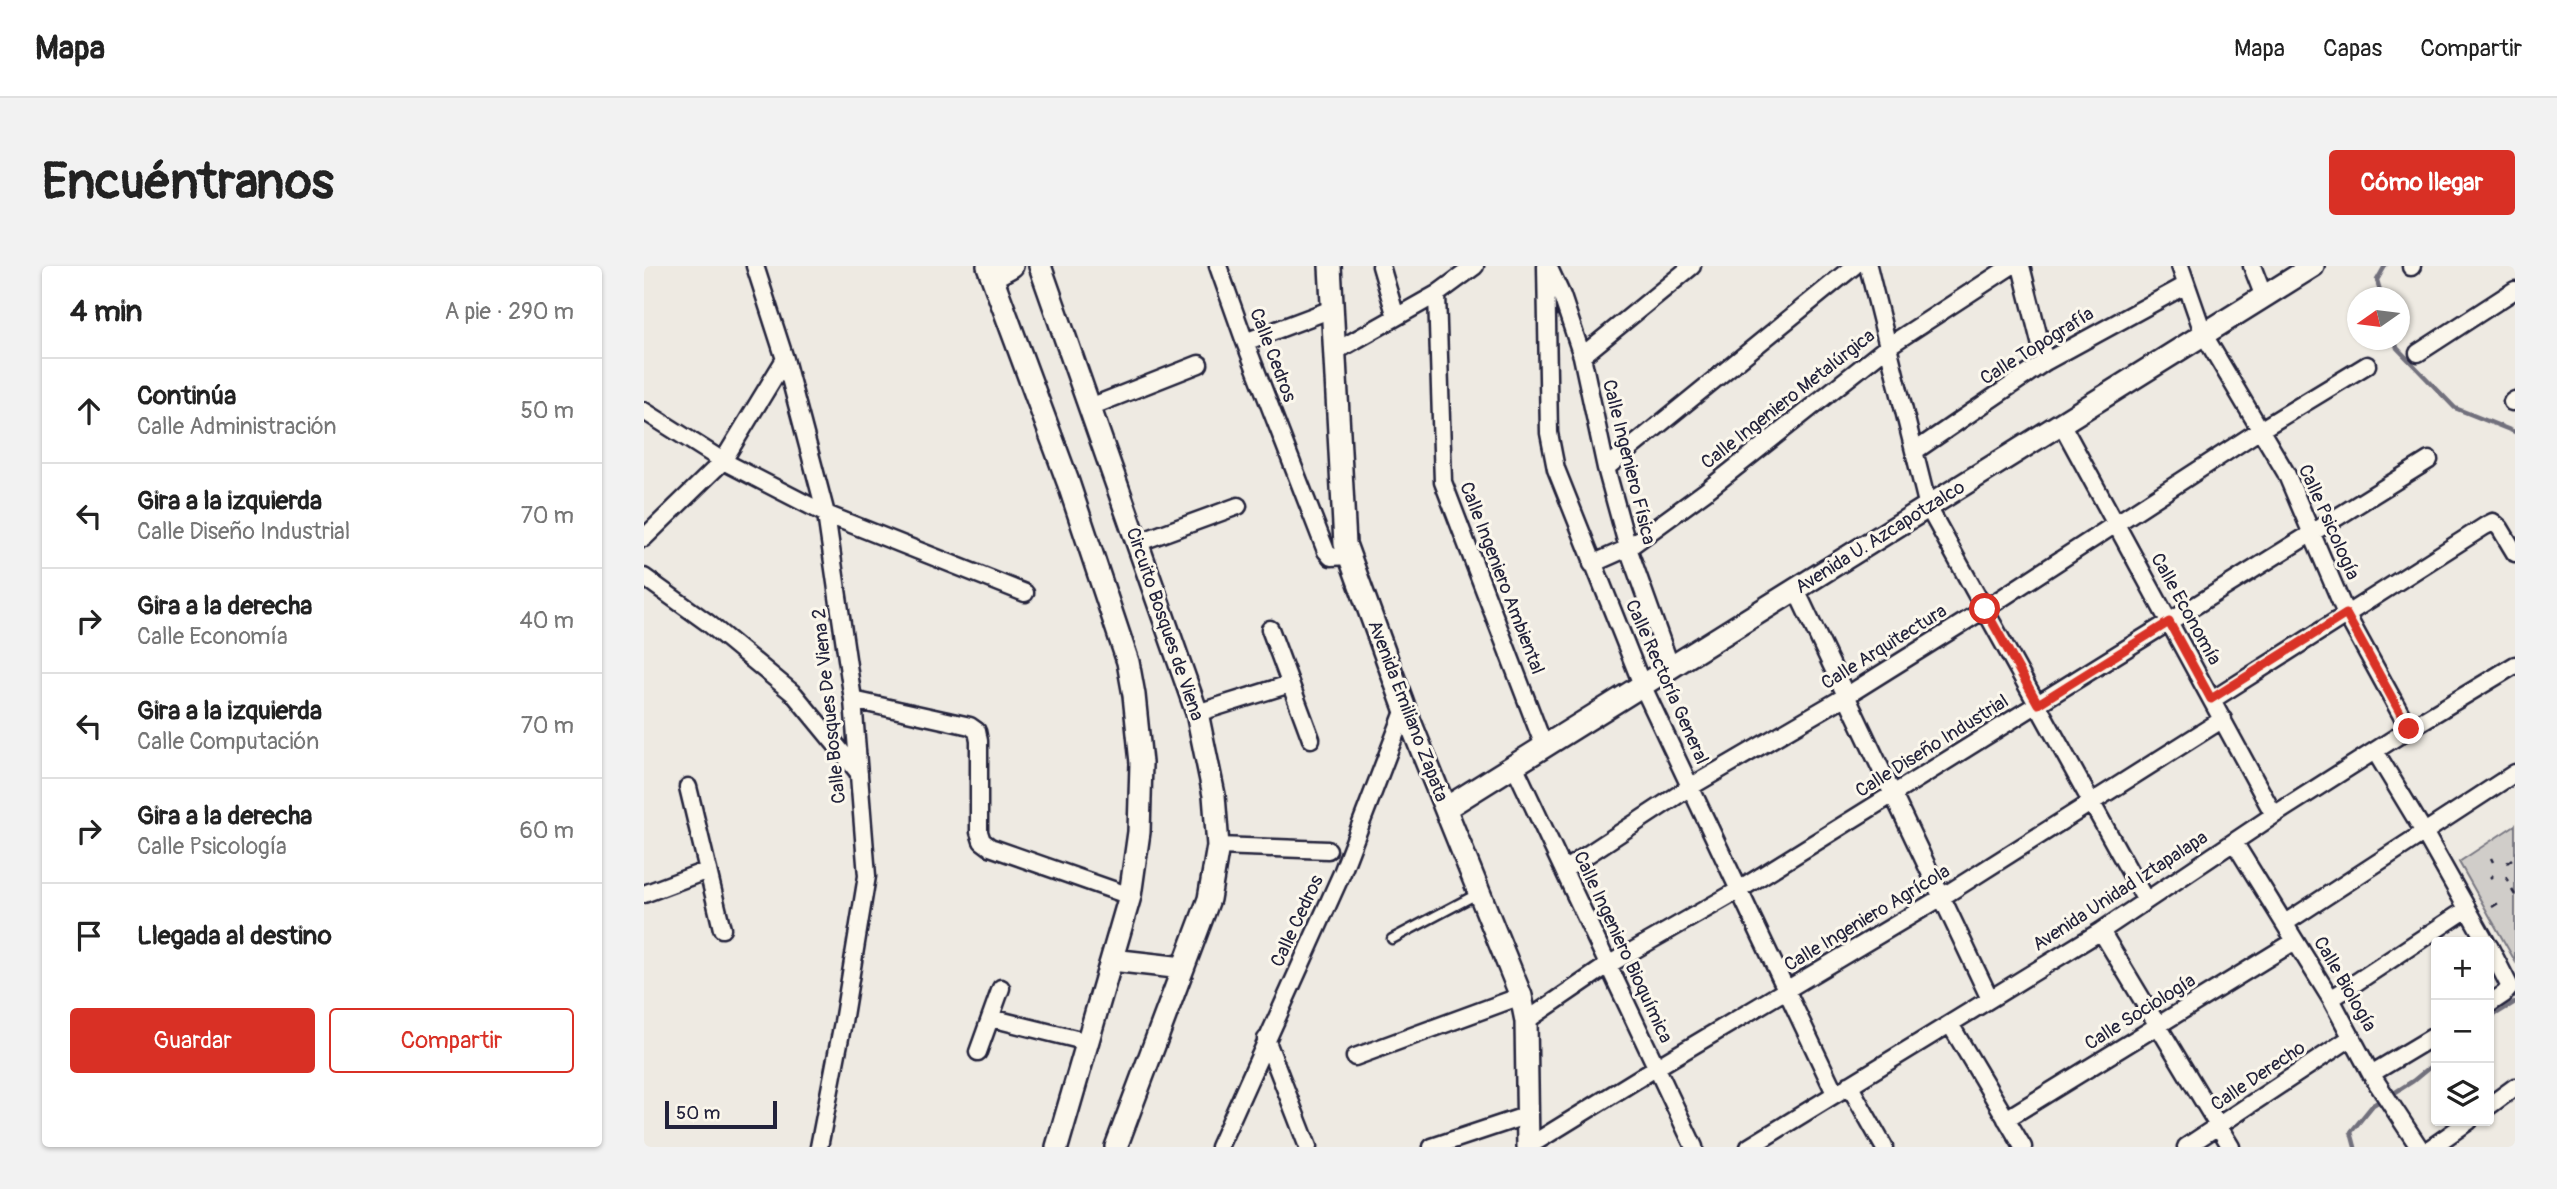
<!DOCTYPE html>
<html lang="es">
<meta charset="utf-8">
<style>
body{margin:0;font-family:Pangolin,sans-serif;background:#f2f2f2;color:#222}
.controls{position:absolute;right:21px;bottom:21px;display:grid;overflow:hidden;border-radius:7px;box-shadow:0 2px 5px #0004}
.controls button{width:63px;height:63px;display:grid;place-items:center;padding:0;border:0;border-bottom:2px solid #e0e0e0;background:#fff;color:#222;font:35px sans-serif}
.compass{position:absolute;left:1703px;top:21px;width:63px;height:63px;border-radius:50%;background:#fff;box-shadow:0 2px 5px #0004;rotate:256deg}
.scale{position:absolute;left:21px;bottom:18px;width:112px;box-sizing:border-box;padding-left:7px;border:4px solid #22223b;border-top:0;font-size:19px;line-height:24px;white-space:nowrap;color:#22223b;-webkit-text-stroke:5px #fbf7ec;paint-order:stroke}
.stop{position:absolute;width:21px;height:21px;margin:-16px;border:5px solid #d93025;border-radius:50%;background:#fff}
.stop.end{background:#d93025;border-color:#fff;box-shadow:0 2px 7px #0008}
.list{margin:0;padding:0;list-style:none}
h2{display:flex;justify-content:space-between;align-items:center;height:91px;margin:0;padding:0 28px;font-size:30px}
h2 small{font-size:23px;font-weight:400;color:#767676}
.list li{display:grid;grid-template-columns:46px 1fr auto;gap:21px;align-items:center;box-sizing:border-box;height:105px;padding:0 28px;border-top:2px solid #e0e0e0}
.list b{display:block;font-size:26px;white-space:nowrap}
.list p{margin:0;font-size:23px;white-space:nowrap;color:#767676}
.list em{font-size:23px;font-style:normal;color:#767676}
.actions{display:flex;gap:14px;padding:21px 28px}
.actions a{flex:1;padding:16px 0;border:2px solid #d93025;border-radius:7px;text-align:center;font-size:24px;color:#d93025}
.actions .main{background:#d93025;color:#fff}
.icon{flex:none;width:38px;height:38px;fill:none;stroke:currentColor;stroke-width:2;stroke-linecap:round;stroke-linejoin:round}
.map{position:relative;flex:none;width:1871px;height:881px;overflow:hidden;border-radius:7px}
header{display:flex;align-items:center;gap:42px;box-sizing:border-box;height:98px;padding:0 35px;background:#fff;border-bottom:2px solid #e0e0e0}
header strong{font-size:33px}
nav{display:flex;gap:38px;margin-inline-start:auto;font-size:24px}
.intro{display:flex;align-items:center;justify-content:space-between;box-sizing:border-box;height:168px;padding:0 42px}
h1{margin:0;font-size:49px}
.button{padding:18px 32px;border-radius:7px;background:#d93025;color:#fff;font-size:24px;font-weight:700}
main{display:flex;gap:42px;padding:0 42px}
aside{flex:1;background:#fff;border-radius:7px;box-shadow:0 2px 5px #0004}
.map>svg:first-child{display:block}
</style>
<header>
<strong>Mapa</strong>
<nav><a>Mapa</a><a>Capas</a><a>Compartir</a></nav>
</header>
<div class="intro"><h1>Encuéntranos</h1><a class="button">Cómo llegar</a></div>
<main>
<aside>
<h2>4 min<small>A pie · 290 m</small></h2>
<ul class="list">
<li><svg class="icon" aria-label="ahead" viewBox="0 0 24 24"><path d="M12 20V5M6 11l6-6 6 6"/></svg><div><b>Continúa</b><p>Calle Administración</p></div><em>50 m</em></li>
<li><svg class="icon" aria-label="left" viewBox="0 0 24 24"><path d="M17 20v-9H6M10 6l-5 5 5 5"/></svg><div><b>Gira a la izquierda</b><p>Calle Diseño Industrial</p></div><em>70 m</em></li>
<li><svg class="icon" aria-label="right" viewBox="0 0 24 24"><path d="M7 20v-9h11M14 6l5 5-5 5"/></svg><div><b>Gira a la derecha</b><p>Calle Economía</p></div><em>40 m</em></li>
<li><svg class="icon" aria-label="left" viewBox="0 0 24 24"><path d="M17 20v-9H6M10 6l-5 5 5 5"/></svg><div><b>Gira a la izquierda</b><p>Calle Computación</p></div><em>70 m</em></li>
<li><svg class="icon" aria-label="right" viewBox="0 0 24 24"><path d="M7 20v-9h11M14 6l5 5-5 5"/></svg><div><b>Gira a la derecha</b><p>Calle Psicología</p></div><em>60 m</em></li>
<li><svg class="icon" aria-label="arrive" viewBox="0 0 24 24"><path d="M6 21V4h12l-3 4 3 4H6"/></svg><div><b>Llegada al destino</b></div></li>
</ul>
<div class="actions"><a class="main">Guardar</a><a>Compartir</a></div>
</aside>
<div class="map">
<svg width="1871" height="881" viewBox="0 0 1871 881">
<rect width="100%" height="100%" fill="#eeeae2"/>
<filter id="ink" filterUnits="userSpaceOnUse"><feTurbulence type="fractalNoise" baseFrequency=".0143" numOctaves="2"/><feDisplacementMap in="SourceGraphic" scale="14" xChannelSelector="R" yChannelSelector="G"/><feConvolveMatrix kernelMatrix="1 2 1 2 8 2 1 2 1" color-interpolation-filters="sRGB"/></filter>
<g filter="url(#ink)">
<path fill="#d0cdc9" stroke="#797882" stroke-width="2" d="M1871,559v136l-56,-99z"/>
<g fill="none" stroke-linecap="round" stroke-linejoin="round">
<path stroke="#716f7c" stroke-width="4.5" d="M1738,32l-5,-18 8,-14
M1751,74l2,8 58,60 60,24
M1845,752l26,-16
M1747,829l22,-14 23,-19
M1711,881l-4,-15 22,-27 10,-6"/>
<g stroke="#22223b" stroke-width="13">
<path id="lane" d="M748,673l87,-46"/>
</g>
<g stroke="#22223b" stroke-width="21">
<path id="street" d="M111,0l30,93 41,155 27,186 14,176 -24,146 -24,125
M574,0l27,76 81,209 5,6 18,-1
M737,0l15,51
M902,0l3,167 7,36 87,218 192,406
M1224,0l60,241 218,394
M1377,0l24,96
M1536,0l24,69 82,138 60,141 63,115
M1608,0l12,31
M1767,1l1,-1
M905,2l13,28 20,60 24,112 22,80 43,120
M793,28l6,188 101,264
M601,76l87,-33
M692,85l101,-57 38,-28
M1774,87l97,-63
M938,90l110,-90
M1868,136l3,-2
M446,141l109,-43
M0,145l79,50 103,53 199,79
M1417,157l213,392
M1271,185l130,-89 141,-77
M962,202l248,-202
M0,272l79,-77 62,-102
M493,277l101,-37
M948,298l36,-16 78,-57 181,-144 124,-81
M0,311l64,46 86,71 65,79
M1152,324l194,409
M626,363l41,110
M209,434l117,26 7,5 2,10v91l3,9 8,6 140,49
M1568,434l273,-174 8,-4 7,6 15,25
M553,447l93,-29
M1731,485l49,81 62,110
M870,499l180,382
M44,521l34,142
M1590,576l97,157 40,75 48,73
M574,580l110,4
M920,604l126,-83 156,-91 139,-87 275,-179 107,-65
M0,628l64,-24
M1641,657l230,-150
M1457,665l130,216
M1845,680l21,41 -6,7 -15,10
M1687,733l136,-90
M347,752l97,24
M882,755l82,-56 131,-75 690,-430
M1306,758l73,123
M622,773l42,108
M334,786l23,-64
M711,791l166,-61
M1727,808l65,-39
M1205,819l35,62
M1845,840l26,-19
M1362,853l289,-178
M885,880l128,-79 285,-170 281,-178
M575,881l123,-274 63,-164
M788,881l96,-32
M1105,881l352,-216 173,-116 135,-86 106,-64
M1542,881l166,-110
M1788,881l37,-26"/>
</g>
<g stroke="#22223b" stroke-width="26">
<path id="secondary" d="M344,0l80,216 60,180 6,33 7,68 -2,69 -9,64 -73,251
M396,0l157,447 17,82 4,51 -9,53 -93,248
M686,0l15,278 60,165 116,287 5,25 2,126
M348,11l20,-11
M802,542l867,-542
M468,694l71,8"/>
</g>
<path stroke="#22223b" stroke-width="2.5" stroke-dasharray="7 5" stroke-linecap="butt" d="M1847,592l2,4
M1863,597l5,-4
M1862,611l3,4
M1846,612l3,-3
M1868,624l3,5
M1848,641l8,-5"/>
<use href="#lane" stroke="#fbf7ec" stroke-width="8"/>
<use href="#street" stroke="#fbf7ec" stroke-width="16"/>
<use href="#secondary" stroke="#fbf7ec" stroke-width="21"/>
</g>
</g>
<g fill="none" stroke-linecap="round" stroke-linejoin="round" filter="url(#ink)">
<path stroke="#d93025" stroke-width="9" d="M1341,343l53,95 131,-82 42,77 135,-85 63,115"/>
</g>
<g text-anchor="middle" dominant-baseline="central" stroke-width="6" stroke-linejoin="round" paint-order="stroke">
<g font-size="19" fill="#22223b" stroke="#fbf7ec">
<text transform="translate(1393 80) rotate(-32)">Calle Topografía</text>
<text transform="translate(629 89) rotate(69)">Calle Cedros</text>
<text transform="translate(1144 133) rotate(-38)">Calle Ingeniero Metalúrgica</text>
<text transform="translate(985 196) rotate(76)">Calle Ingeniero Física</text>
<text transform="translate(1685 256) rotate(66)">Calle Psicología</text>
<text transform="translate(1236 271) rotate(-32)">Avenida U. Azcapotzalco</text>
<text transform="translate(858 312) rotate(69)">Calle Ingeniero Ambiental</text>
<text transform="translate(1542 343) rotate(61)">Calle Economía</text>
<text transform="translate(521 358) rotate(71)">Circuito Bosques de Viena</text>
<text transform="translate(1240 381) rotate(-32)">Calle Arquitectura</text>
<text transform="translate(1023 416) rotate(66)">Calle Rectoría General</text>
<text transform="translate(185 440) rotate(-96)">Calle Bosques De Viena 2</text>
<text transform="translate(764 445) rotate(69)">Avenida Emiliano Zapata</text>
<text transform="translate(1288 480) rotate(-32)">Calle Diseño Industrial</text>
<text transform="translate(1476 625) rotate(-33)">Avenida Unidad Iztapalapa</text>
<text transform="translate(1223 652) rotate(-31)">Calle Ingeniero Agrícola</text>
<text transform="translate(653 655) rotate(-65)">Calle Cedros</text>
<text transform="translate(979 681) rotate(65)">Calle Ingeniero Bioquímica</text>
<text transform="translate(1701 718) rotate(60)">Calle Biología</text>
<text transform="translate(1496 746) rotate(-32)">Calle Sociología</text>
<text transform="translate(1614 810) rotate(-34)">Calle Derecho</text>
</g>
</g>
</svg>
<div class="controls">
<button>+</button>
<button>−</button>
<button><svg class="icon" aria-label="layers" viewBox="0 0 24 24"><path d="M12 4l9 5-9 5-9-5zM3 14l9 5 9-5"/></svg></button>
</div>
<svg class="compass" viewBox="-18 -18 36 36"><path d="M0-13l5 13h-10z" fill="#e53935"/><path d="M0 13l5-13h-10z" fill="#767676"/></svg>
<div class="scale">50 m</div>
<div class="stop" style="left:1341px;top:343px"></div>
<div class="stop end" style="left:1765px;top:463px"></div>
</div>
</main>
